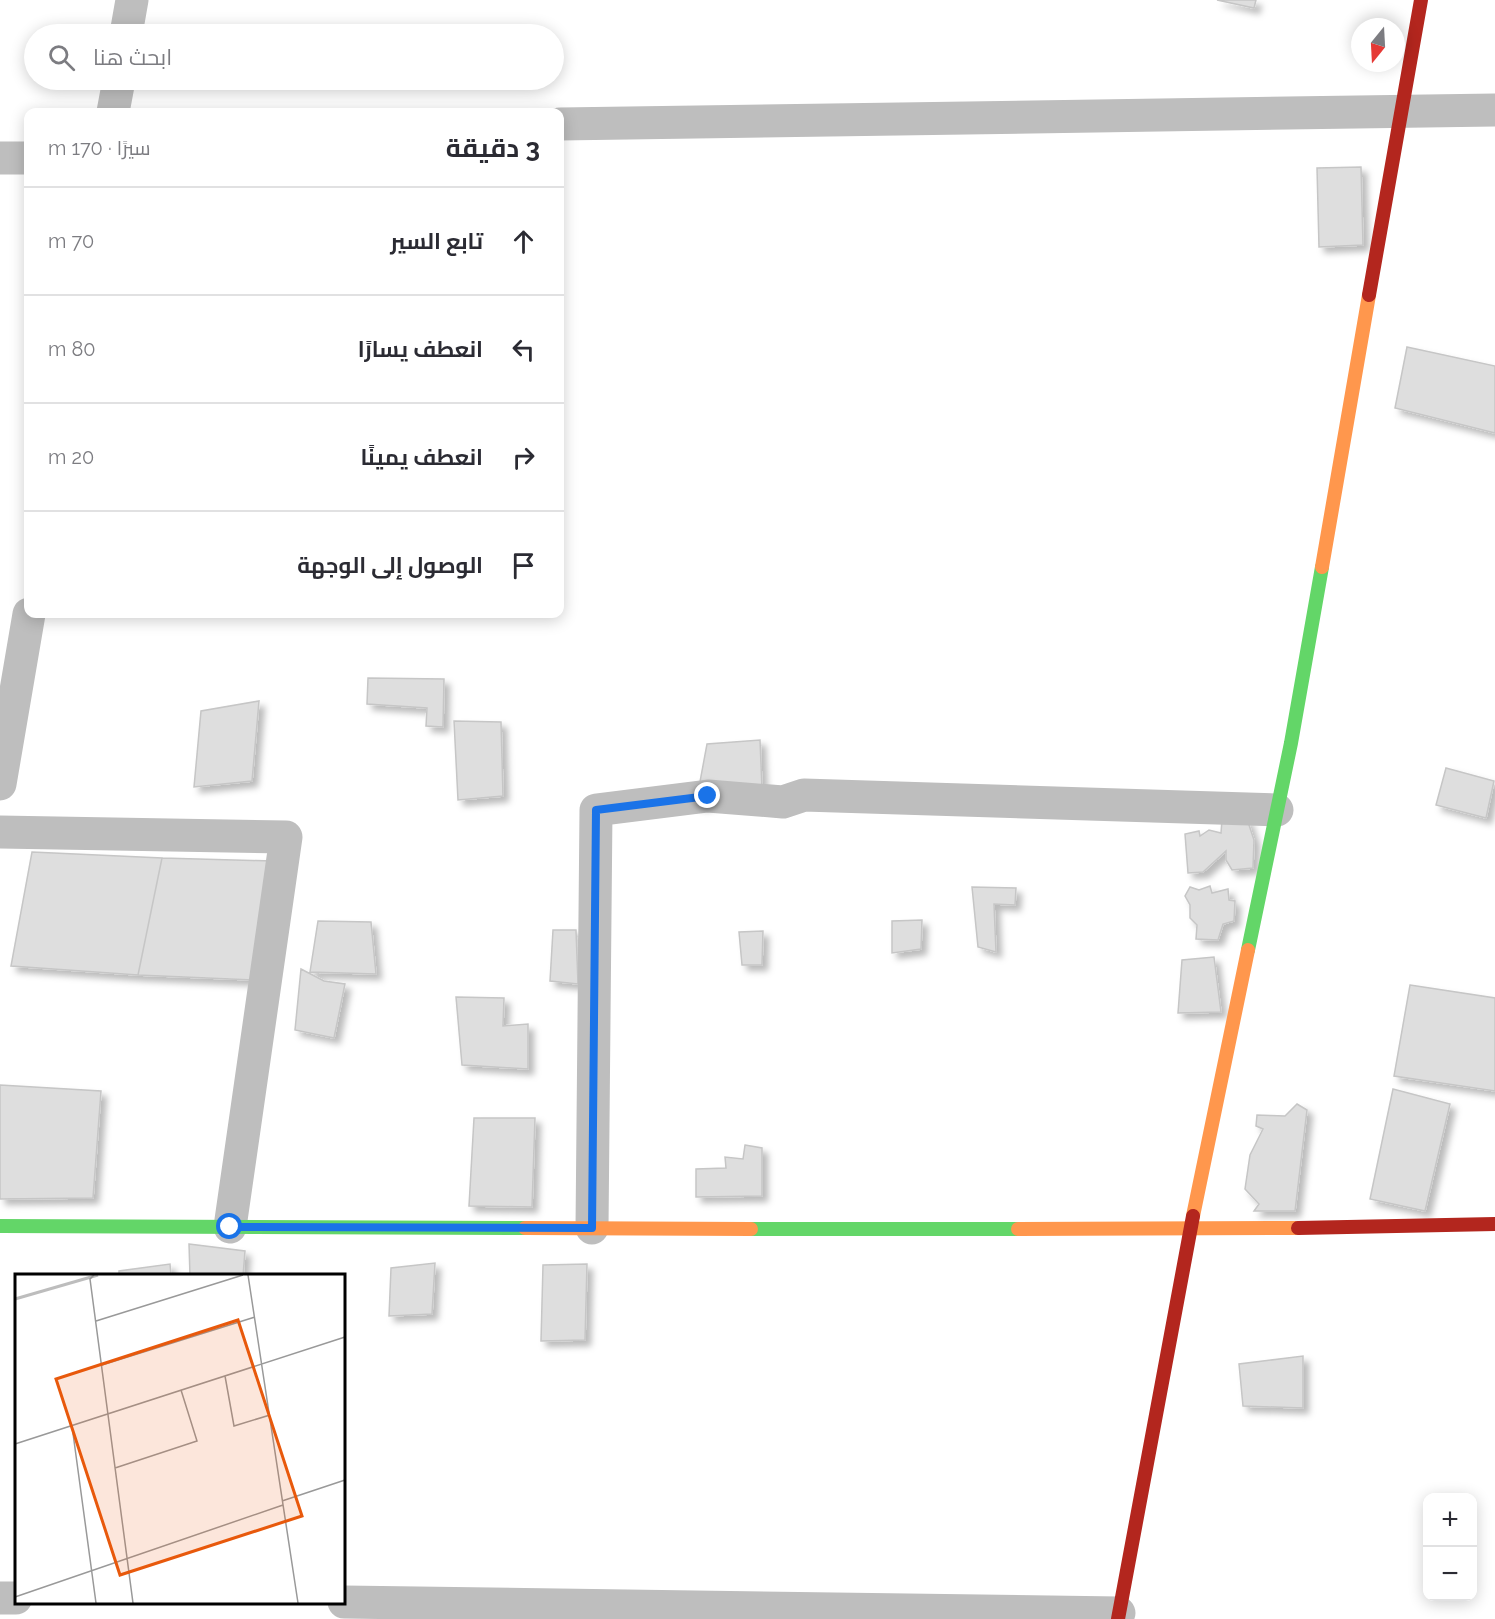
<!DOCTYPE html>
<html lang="ar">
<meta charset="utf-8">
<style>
body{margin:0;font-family:Raleway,Cairo,sans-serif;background:#f2f2f3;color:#2b2b33;direction:rtl}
.controls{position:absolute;right:18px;bottom:18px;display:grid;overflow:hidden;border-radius:12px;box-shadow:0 3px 15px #0003}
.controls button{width:54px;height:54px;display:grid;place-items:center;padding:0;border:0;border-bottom:2px solid #e1e1e2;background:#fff;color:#2b2b33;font:30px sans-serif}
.compass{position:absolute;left:1351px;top:18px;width:54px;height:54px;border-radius:50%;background:#fff;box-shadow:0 3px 15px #0003;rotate:198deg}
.stop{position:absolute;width:18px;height:18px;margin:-14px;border:4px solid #1a73e8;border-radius:50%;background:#fff}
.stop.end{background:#1a73e8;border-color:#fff;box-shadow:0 2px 6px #0008}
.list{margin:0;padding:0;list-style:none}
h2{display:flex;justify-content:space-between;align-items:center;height:78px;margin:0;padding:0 24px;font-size:26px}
h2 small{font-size:20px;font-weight:400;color:#7c7c81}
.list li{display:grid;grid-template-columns:39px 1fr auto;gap:18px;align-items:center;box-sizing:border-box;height:108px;padding:0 24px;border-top:2px solid #e1e1e2}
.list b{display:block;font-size:22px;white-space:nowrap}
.list em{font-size:20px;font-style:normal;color:#7c7c81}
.icon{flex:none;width:33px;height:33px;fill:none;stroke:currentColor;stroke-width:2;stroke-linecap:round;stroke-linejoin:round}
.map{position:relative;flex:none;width:1495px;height:1619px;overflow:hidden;direction:ltr}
.search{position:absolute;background:#fff;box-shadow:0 3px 15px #0003;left:24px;top:24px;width:540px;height:66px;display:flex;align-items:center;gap:15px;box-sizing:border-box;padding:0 21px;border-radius:33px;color:#7c7c81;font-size:22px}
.panel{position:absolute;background:#fff;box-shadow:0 3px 15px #0003;left:24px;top:108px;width:540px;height:510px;border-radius:12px;direction:rtl}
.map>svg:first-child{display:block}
</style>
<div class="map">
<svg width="1495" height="1619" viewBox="0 0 1495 1619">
<defs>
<filter id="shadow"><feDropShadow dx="5.5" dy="5.5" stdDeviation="3" flood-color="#0004"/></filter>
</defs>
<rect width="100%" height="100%" fill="#fff"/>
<path fill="#dedede" stroke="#c6c6c6" stroke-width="1.5" filter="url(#shadow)" d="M1217,0h39l-2,8z
M1361,167l2,78 -44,2 -2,-79z
M1407,347l88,19v67l-100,-25z
M368,678l76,1 -1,48 -17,-1 1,-18 -60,-4z
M259,701l-7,80 -58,6 7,-76z
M454,721l47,1 2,74 -45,4z
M760,740l2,49 -63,-2 8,-43z
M1446,768l48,13 -8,37 -50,-13z
M1247,819l7,21 -1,28 -21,2 -6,-10v-9l-23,21 -15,1 -3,-39 14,-3 1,5 9,-6 12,3 1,-13z
M32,852l130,6 -24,117 -127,-9z
M162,858l110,3 -19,119 -115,-5z
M1210,886l2,7 16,-4 1,11 6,1 -1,20 -11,3 -5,16 -22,-1 1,-14 -7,-7v-13l-5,-9 5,-9 9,3z
M972,887l44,1 -1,17 -21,-1 2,48 -18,-5z
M922,920l-1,29 -29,4v-32z
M318,921l53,1 5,52 -66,-2z
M553,930h23l2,54 -28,-3z
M763,931l-1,34h-20l-3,-33z
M1214,957l7,55 -43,1 4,-53z
M301,969l23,12 21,3 -11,54 -39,-8z
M1410,985l85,13v93l-101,-15z
M456,997l48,1 -1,28 25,-2v45l-66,-4z
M0,1085l101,6 -8,107 -93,1z
M1393,1089l57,15 -25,107 -55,-12z
M1297,1104l10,6 -12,101h-41l5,-7 -14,-15 5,-34 13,-26 -7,-3 1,-11 28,1z
M474,1118h61l-3,89 -63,-1z
M745,1145l17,3v48l-66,1v-28l30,-1 -1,-11 18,2z
M189,1244l56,7 -2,25h-53z
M435,1263l-3,51 -43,2 2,-48z
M170,1264l1,12h-52v-5z
M587,1264l-2,76 -44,1 2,-76z
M1303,1356v52l-60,-2 -4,-42z"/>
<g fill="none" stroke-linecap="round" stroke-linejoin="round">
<path stroke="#bebebe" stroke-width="33" d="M126,34l6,-34
M113,112l6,-32
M560,124l935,-14
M0,158h28
M0,784l29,-170
M0,832l286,5 -56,390
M592,1228l4,-418 112,-14 75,6 21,-7 473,15
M0,1598h16
M344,1602l775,11"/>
<path stroke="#63d668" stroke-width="14" d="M1248,950l43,-207 31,-176
M0,1226l525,2
M751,1229h267"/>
<path stroke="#ff974d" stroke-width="14" d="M1322,567l47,-272
M1193,1216l55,-266
M525,1228l226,1
M1018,1229l280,-1"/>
<path stroke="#b3261e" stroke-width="14" d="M1369,295l52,-295
M1298,1228l197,-4
M1118,1619l75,-403"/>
</g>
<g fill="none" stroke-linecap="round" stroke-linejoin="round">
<path stroke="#1a73e8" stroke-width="8" d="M230,1227l362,1 4,-418 112,-14"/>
</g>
<g transform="translate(15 1274)">
<rect width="330" height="330" fill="#fff"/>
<path fill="none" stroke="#bdbdbd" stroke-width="3" d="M0,25l83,-24"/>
<path fill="none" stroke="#999" stroke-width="1.5" d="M79,1l-4,4 43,324M233,1l50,328M81,47l147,-46M87,91l153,-48M210,102l9,50 36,-11M57,152l24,177M0,170l330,-107M100,194l82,-27 -16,-51M267,227l63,-21M0,323l268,-92"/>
<path fill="#e8590c" fill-opacity="0.15" stroke="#e8590c" stroke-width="3" d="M223,46l64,196 -182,59 -64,-196z"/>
<rect width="330" height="330" fill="none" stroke="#000" stroke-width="3"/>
</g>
</svg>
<div class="controls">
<button>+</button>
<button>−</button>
</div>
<svg class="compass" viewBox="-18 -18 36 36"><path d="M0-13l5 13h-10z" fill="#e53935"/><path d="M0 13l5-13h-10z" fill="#7c7c81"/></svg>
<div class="stop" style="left:230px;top:1227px"></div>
<div class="stop end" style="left:708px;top:796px"></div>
<div class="search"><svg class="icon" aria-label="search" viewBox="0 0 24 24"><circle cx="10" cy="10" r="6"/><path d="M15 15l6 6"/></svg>ابحث هنا</div>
<section class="panel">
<h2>3 دقيقة<small>سيرًا · 170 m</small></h2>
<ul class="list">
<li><svg class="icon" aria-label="ahead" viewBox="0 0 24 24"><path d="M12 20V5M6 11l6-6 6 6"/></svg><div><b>تابع السير</b></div><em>70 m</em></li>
<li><svg class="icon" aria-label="left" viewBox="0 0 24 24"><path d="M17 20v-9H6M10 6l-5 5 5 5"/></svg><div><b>انعطف يسارًا</b></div><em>80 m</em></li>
<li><svg class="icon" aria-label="right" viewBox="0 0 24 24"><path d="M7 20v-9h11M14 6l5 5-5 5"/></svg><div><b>انعطف يمينًا</b></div><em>20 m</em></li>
<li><svg class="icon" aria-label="arrive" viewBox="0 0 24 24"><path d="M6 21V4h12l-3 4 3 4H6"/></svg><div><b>الوصول إلى الوجهة</b></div></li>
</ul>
</section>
</div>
